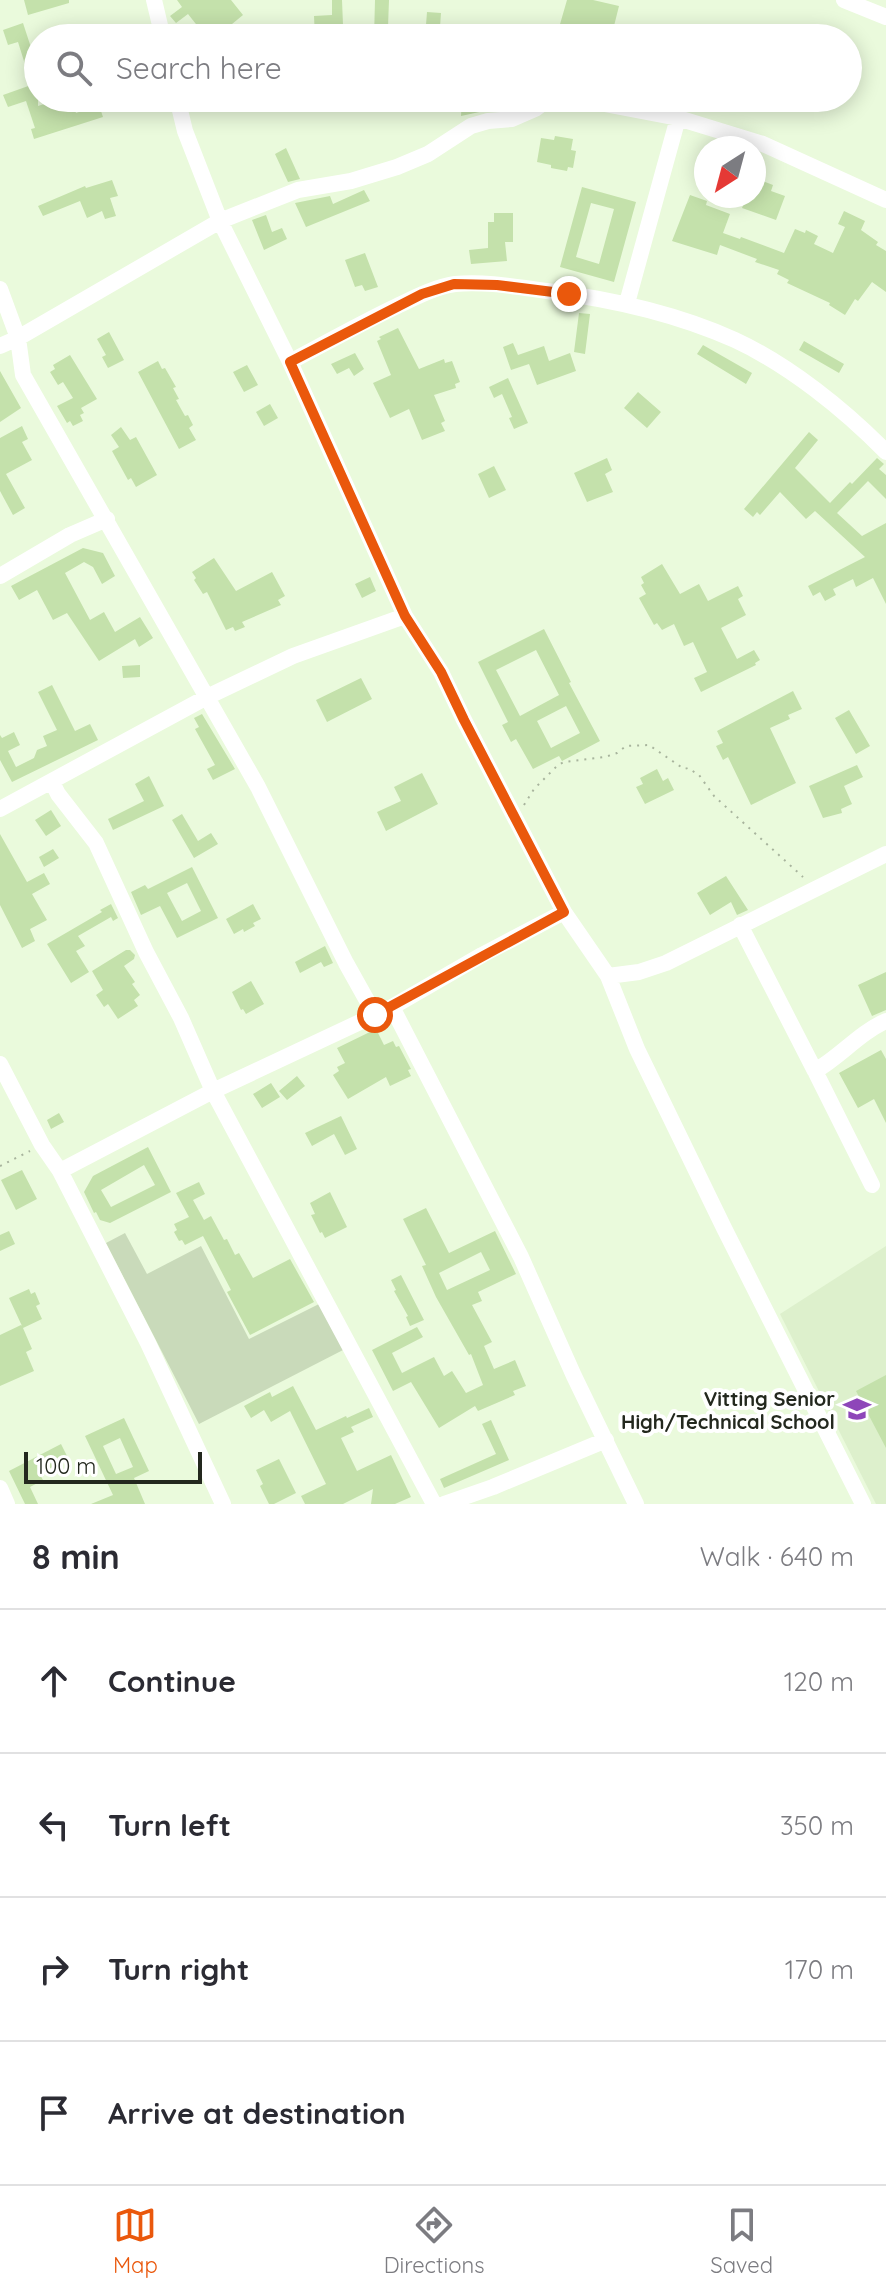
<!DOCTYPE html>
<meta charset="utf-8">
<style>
body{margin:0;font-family:Quicksand,sans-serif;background:#f2f2f3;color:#2b2b33}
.compass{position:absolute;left:694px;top:136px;width:72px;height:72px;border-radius:50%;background:#fff;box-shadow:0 4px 20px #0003;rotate:216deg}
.scale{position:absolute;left:24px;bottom:20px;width:178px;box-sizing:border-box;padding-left:8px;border:4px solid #23281e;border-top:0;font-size:22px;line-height:28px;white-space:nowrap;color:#23281e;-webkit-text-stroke:6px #fff;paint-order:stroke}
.stop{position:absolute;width:24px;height:24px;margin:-18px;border:6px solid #ea580c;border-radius:50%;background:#fff}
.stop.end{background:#ea580c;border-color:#fff;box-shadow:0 2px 8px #0008}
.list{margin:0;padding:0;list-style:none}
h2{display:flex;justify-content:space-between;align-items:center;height:104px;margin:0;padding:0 32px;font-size:34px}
h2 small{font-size:26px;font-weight:400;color:#7c7c81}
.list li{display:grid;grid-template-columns:52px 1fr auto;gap:24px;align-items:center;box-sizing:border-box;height:144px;padding:0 32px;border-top:2px solid #e1e1e2}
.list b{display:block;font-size:30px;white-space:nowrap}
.list em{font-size:26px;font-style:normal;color:#7c7c81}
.icon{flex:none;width:44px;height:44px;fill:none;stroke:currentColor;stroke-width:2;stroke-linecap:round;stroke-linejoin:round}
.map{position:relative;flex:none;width:886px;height:1504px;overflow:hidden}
.search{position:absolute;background:#fff;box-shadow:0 4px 20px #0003;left:24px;right:24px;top:24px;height:88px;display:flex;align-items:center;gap:20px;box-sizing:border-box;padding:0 28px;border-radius:44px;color:#7c7c81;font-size:30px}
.sheet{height:680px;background:#fff}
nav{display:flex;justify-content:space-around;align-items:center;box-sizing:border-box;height:112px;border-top:2px solid #e1e1e2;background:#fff;font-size:22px;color:#7c7c81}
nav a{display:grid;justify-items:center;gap:4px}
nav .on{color:#ea580c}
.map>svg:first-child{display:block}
</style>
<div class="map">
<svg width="886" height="1504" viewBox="0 0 886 1504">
<rect width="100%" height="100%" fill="#eafadc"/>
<path fill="#ddf0cc" d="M886,1246v258h-10l-96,-190z"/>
<path fill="#c9daba" d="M125,1233l22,41 54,-28 48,93 72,-36 24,46 -146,75 -93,-181z"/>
<path fill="#c4e1ab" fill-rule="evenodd" d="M24,0h45v3l-41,12z
M177,0h54l12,15 -28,23h-8l-19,-24 -12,9 -6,-7 12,-9z
M332,0h10l1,25 -16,1v12h-12l-1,-22 18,-1z
M375,0h14l-1,27h-2l-1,11h-11z
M567,0h26l26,6 -8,32 -40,-2v2h-15z
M427,12l14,1 -1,14h-3v11h-12z
M23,23l15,46v2l-10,3 -10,-32 -10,3 -5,-15z
M732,24l33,14h-38z
M34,84l4,11v11l25,-8h8l5,15 23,-8 4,12 -69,22 -3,-10 4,-1 -9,-27 -18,6 -5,-12z
M462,98l23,1 -1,12 -23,5z
M555,136l18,3 -2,11 5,1 -3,17 -5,-1 -1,4 -16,-3v-3l-14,-3 4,-24 13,2z
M286,148l14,31 -12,3 -13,-28z
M112,180l6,16 -8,2 6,18 -11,3 -3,-8 -15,7 -7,-17 -37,15 -5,-10 47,-20 1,2z
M760,180l13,5 -2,6 14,5 -9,24 -34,-12 5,-12h7v-12l4,2z
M582,187l54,15 -22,80 -54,-15zM591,203l23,6 -15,55 -23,-7z
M364,190l6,11 -64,26 -11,-24 35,-7 3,8z
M690,195l17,6 -1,4 24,9 -7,19 17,6 1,-2 43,16 11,-24 10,4 1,-3 12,6 -4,8 19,9 12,-26 -7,-3 6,-13 21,10 -4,9 17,12 -2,3 10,6v41l-14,-10 -14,19 -3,-2 -10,16 -16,-10 1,-2 -43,-20 2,-3 -12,-6 2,-4 -24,-8 2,-3 -37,-14 -3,10 -45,-14z
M494,213h19v29h-8l2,19 -36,3 -2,-14 19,-2v-26h6z
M266,215l6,17 10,-4 5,11 -23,11 -12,-30z
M365,253l13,34 -13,4 -3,-6 -7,2 -10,-27z
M579,313l11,1 -5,40 -11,-2z
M398,328l21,41 25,-10 1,4 7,-2 8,21 -5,2 1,4 -22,7 11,26 -4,2 4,8 -23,9 -13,-31 -19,9 -17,-35 18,-8 -14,-34 4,-2 -2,-2z
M109,332l15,28 -16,8 -6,-11 4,-2 -9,-16z
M804,341l40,23 -5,9 -40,-23z
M513,343l5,12 26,-9 5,15 21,-8 6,18 -39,14 -8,-21 -18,6 -8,-23z
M703,345l49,28 -6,11 -49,-30z
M355,353l9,16 -10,7 -5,-8 -12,6 -6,-10z
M70,355l27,44 -16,9 3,5 -4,2 3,6 -10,5 -3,-5 -3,2 -10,-17 16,-8 -10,-16 -5,3 -8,-13 5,-3 -2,-4z
M158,361l4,8 3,-1 11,19 -3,1 6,11 -3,1 9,16 3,-1 5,10 -4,3 7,12 -17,9 -41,-77z
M247,365l11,20 -14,7 -11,-20z
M0,371l21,37 -21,14z
M508,378l20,45 -14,6 -5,-11 3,-1 -10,-23 -8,4 -5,-11z
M638,392l23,20 -14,16 -23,-20z
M270,404l8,14 -14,8 -8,-14z
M22,426l6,13 -6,3 10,18 -26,14 19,34 -12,7 -13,-24v-53z
M121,427l9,13 6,-3 21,38 -21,12 -5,-9 -3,2 -16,-29 7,-4 -8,-12z
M809,432l9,8 -23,28 35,35 20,-21 2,2 25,-26 7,6 -5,5 7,6v24l-18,-18 -31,32 25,23 24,-13v81l-13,-26 -17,9 -3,-8 -20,10 3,6 -11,6 -5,-9 -7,4 -5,-10 57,-29 -50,-46 -9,8 -26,-27 -20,23 -3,-3 -4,5 -9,-8z
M607,458l5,12 -7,4 8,18 -26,10 -13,-29z
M494,466l12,24 -17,8 -11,-24z
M83,548l20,5 12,23 -13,8 -9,-17 -9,-5 -19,11 25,47 14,-8 11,20 25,-15 13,21 -14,9 -4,-8 -36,22 -32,-48 -14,7 -16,-30 -18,10 -8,-14z
M214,558l22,33 36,-19 13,24 -7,4 3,5 -39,17 3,5 -10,4 -2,-4 -7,3 -19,-38 -4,2 -9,-14 2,-2 -4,-6z
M662,564l18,30 19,-10 9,17 30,-15 5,10 -5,3 8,16 -25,13 16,31 17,-9 6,10 -5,3 1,2 -55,27 -7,-14 13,-6 -14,-30 -9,4 -10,-22 -12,6 -5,-7 -3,2 -15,-27 7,-4 -5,-9 3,-2 -3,-6z
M370,577l6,14 -14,7 -7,-14z
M544,629l27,53 -2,1 31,58 -38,20 -3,-5 -26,13 -17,-30 -5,3 -9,-17 6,-3 -30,-60zM536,650l23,45 -39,21 -24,-46zM566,706l14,27 -29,15 -14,-27z
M140,665v12l-17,1 -1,-12z
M361,678l11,21 -45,23 -11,-22z
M52,685l23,46 15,-7 8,16 -86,42 -12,-22v-25l2,3 12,-6 6,13 -12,6 8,16 18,-9 3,-8 10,-4 -4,-10 14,-6 -19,-38z
M793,691l9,18 -14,6 2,4 -20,9 26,55 -45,22 -23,-48 -5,3 -7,-14 7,-3 -6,-12z
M849,710l21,36 -14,8 -21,-36z
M202,714l33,55 -22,11 -6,-11 8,-4 -20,-36 4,-2 -5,-9z
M857,765l6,12 -19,9 8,18 -11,5 1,4 -19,5 -14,-32z
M657,769l6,12 5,-3 6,12 -29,14 -9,-17 7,-3 -3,-6z
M422,773l16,31 -52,27 -9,-19 24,-11 -7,-14z
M149,776l15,30 -51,24 -5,-11 36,-18 -9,-17z
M51,810l10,16 -15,10 -11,-16z
M182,814l16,27 13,-8 7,11 -24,14 -22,-38z
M0,834l27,48 17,-9 6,11 -18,10 15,26 -17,9 5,12 -13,7 -22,-43z
M53,849l6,9 -15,9 -5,-10z
M192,867l26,51 -41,20 -17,-32 -19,9 -10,-23 14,-7 3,4zM187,883l14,28 -19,10 -15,-28z
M726,876l22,34 -11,5 -6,-13 -21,13 -13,-22z
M111,904l7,14 -5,3 -2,-4 -33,19 7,10 -9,5 13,21 -18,11 -24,-39 55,-32 -2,-2z
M253,904l8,15 -8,4 2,3 -11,6 -1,-3 -9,5 -8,-15z
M325,946l8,17 -9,4 -3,-5 -21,11 -5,-11z
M126,950h4l5,5 -1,4 -10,7 11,16 -3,2 8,11 -6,5 4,6 -20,13 -10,-15 -4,3 -8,-12 7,-5 -11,-19z
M886,972v38l-14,6 -14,-31z
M251,981l13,23 -18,10 -3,-5 -2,1 -9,-18z
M376,1029l8,16 9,-4 3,6 3,-1 12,23 -3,1 3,6 -21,10 -4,-9 -38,22 -15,-24 6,-4 -2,-4 8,-4 -8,-15z
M881,1050l5,9v64l-12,-24 -16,9 -19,-35z
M297,1076l8,10 -18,14 -8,-9z
M271,1083l9,14 -18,11 -9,-14z
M59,1113l5,9 -13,7 -4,-9z
M341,1116l16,33 -12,6 -11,-21 -22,12 -7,-13z
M148,1147l23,45 -61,31 -10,-3 -4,-8 -2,1 -10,-21 9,-16zM144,1165l11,20 -44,22 -10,-17z
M22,1170l15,29 -21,11 -15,-30z
M199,1182l6,12 -12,6 11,20 7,-4 13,24 3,-1 8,16 4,-2 14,25 37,-19 24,43 -64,33 -23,-43 4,-2 -28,-54 -18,9 -3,-5 -3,1 -5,-9 3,-2 -3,-6 15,-7 -13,-24z
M330,1192l17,35 -22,11 -3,-6 -2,1 -9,-18 4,-1 -5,-11z
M426,1208l23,45 46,-22 21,43 -38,18 4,9 -10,4 20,37 -8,4 10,23 21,-9 11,26 -13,5 2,4 -37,16 -3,-5 -36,22 -28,-46 -18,9 -21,-41 45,-23 6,10 -31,16 10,20 32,-16 10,19 8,-5 14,22 17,-8 -12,-31 -2,1 -33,-58 -14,-31 4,-1 -23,-46zM481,1252l9,18 -43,20 -8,-17z
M9,1231l6,13 -15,7v-16z
M401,1275l23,45 -14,6 -4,-9 2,-1 -14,-25 2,-1 -5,-10z
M29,1289l2,5 4,-2 5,12 -4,2 6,13 -19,9 9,21 -6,3 8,19 -34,15v-51l21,-10 1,1 -13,-28z
M886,1375v73l-30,-57z
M293,1386l23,44 30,-14 1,2 22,-10 4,9 -22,10 3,5 -13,6 16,33 34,-16 20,42 -16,7h-24l2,-15 -30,15h-38l-4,-8 25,-12 -36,-73 -19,11 -7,-12 -13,8 -7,-12 26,-14 2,5z
M124,1418l25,53 -15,7 11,26h-54l22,-9 -28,-59zM120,1438l13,29 -17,7 -13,-28z
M491,1420l18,40 -65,28 -4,-9 56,-25 -14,-30z
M61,1444l8,16 -30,13 4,7 -13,7 8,17h-13l-16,-33z
M279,1459l17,34 -22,11h-5l-9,-18 3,-2 -7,-14z"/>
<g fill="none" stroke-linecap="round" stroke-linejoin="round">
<path stroke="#a8b49d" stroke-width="2" stroke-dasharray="2 6" stroke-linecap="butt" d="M524,805l10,-16 24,-24 6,-3 41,-5 12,-4 9,-7 23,-1 35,24 4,-1 11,7 15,21 89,81
M0,1166l30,-15"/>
<path stroke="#fff" stroke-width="16" d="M154,0l9,38
M844,0l42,17
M177,98l8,33 35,90 70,141 115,254
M573,98l105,20 85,26 123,56
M0,289l18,49 202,-117 78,-31 53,-9 46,-14 31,-13 43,-28 17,-5 24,-2 23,-10 15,-11
M627,303l51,-185
M0,346l18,-8 5,37 235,412 88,176 29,52
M290,362c34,-18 68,-37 103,-54 19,-9 41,-21 62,-24 30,-3 62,3 92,7 64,8 128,22 188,49 54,25 110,70 151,112
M0,576l70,-41 37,-16
M52,782l6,12 38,49 50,109 35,66 32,73 221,413
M0,809l207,-112 86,-41 112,-40 36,56 23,48 100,192
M740,925l75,146
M608,976l29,73 87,179 139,276
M392,1007l129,250 53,119 62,128
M0,1064l42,81 18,26 88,172 75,161
M60,1171l153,-80 179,-84 90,-52 82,-43 44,64 31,-4 27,-9 220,-109
M872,1185l-57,-114c25,-14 44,-38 71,-50
M0,1488l7,16
M444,1504l49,-17 113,-47"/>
</g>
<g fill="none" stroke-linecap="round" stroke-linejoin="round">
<path stroke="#ea580c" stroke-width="10" d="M375,1015l189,-103 -100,-192 -23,-48 -36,-56 -115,-254 132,-68 32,-10 43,1 72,9"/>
</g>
<defs>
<g id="school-bare" transform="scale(2.16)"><path d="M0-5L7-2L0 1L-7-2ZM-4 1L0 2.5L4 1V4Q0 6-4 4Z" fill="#8e46b9" stroke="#fff" stroke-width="2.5" paint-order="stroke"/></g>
</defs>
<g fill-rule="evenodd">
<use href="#school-bare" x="857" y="1409"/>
</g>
<g text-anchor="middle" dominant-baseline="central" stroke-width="8" stroke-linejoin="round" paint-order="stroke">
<g font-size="20" font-weight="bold" fill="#23281e" stroke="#fff" text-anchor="end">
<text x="835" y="1398">Vitting Senior<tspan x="835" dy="23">High/Technical School</tspan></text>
</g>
</g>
</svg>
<svg class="compass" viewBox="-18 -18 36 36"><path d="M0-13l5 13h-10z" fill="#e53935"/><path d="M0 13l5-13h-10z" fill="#7c7c81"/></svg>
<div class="scale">100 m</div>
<div class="stop" style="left:375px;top:1015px"></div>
<div class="stop end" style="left:569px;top:294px"></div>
<div class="search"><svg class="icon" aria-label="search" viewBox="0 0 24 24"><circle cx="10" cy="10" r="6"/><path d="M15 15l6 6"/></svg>Search here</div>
</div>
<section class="sheet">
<h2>8 min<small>Walk · 640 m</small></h2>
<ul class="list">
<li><svg class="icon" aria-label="ahead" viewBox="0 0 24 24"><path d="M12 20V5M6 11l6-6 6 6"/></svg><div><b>Continue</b></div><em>120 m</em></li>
<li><svg class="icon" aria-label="left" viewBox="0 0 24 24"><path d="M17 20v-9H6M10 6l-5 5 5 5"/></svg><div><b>Turn left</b></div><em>350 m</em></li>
<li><svg class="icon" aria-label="right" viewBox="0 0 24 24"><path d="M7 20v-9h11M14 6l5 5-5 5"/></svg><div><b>Turn right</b></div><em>170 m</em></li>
<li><svg class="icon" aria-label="arrive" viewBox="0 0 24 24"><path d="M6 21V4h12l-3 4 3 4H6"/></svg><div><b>Arrive at destination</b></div></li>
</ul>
</section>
<nav>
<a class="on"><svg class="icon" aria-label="map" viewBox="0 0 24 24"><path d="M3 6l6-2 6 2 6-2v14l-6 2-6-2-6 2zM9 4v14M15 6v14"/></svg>Map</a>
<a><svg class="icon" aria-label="directions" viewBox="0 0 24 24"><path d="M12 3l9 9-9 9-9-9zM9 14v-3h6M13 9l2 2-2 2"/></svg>Directions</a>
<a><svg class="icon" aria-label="saved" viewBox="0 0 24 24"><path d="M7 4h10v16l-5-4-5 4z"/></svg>Saved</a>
</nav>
